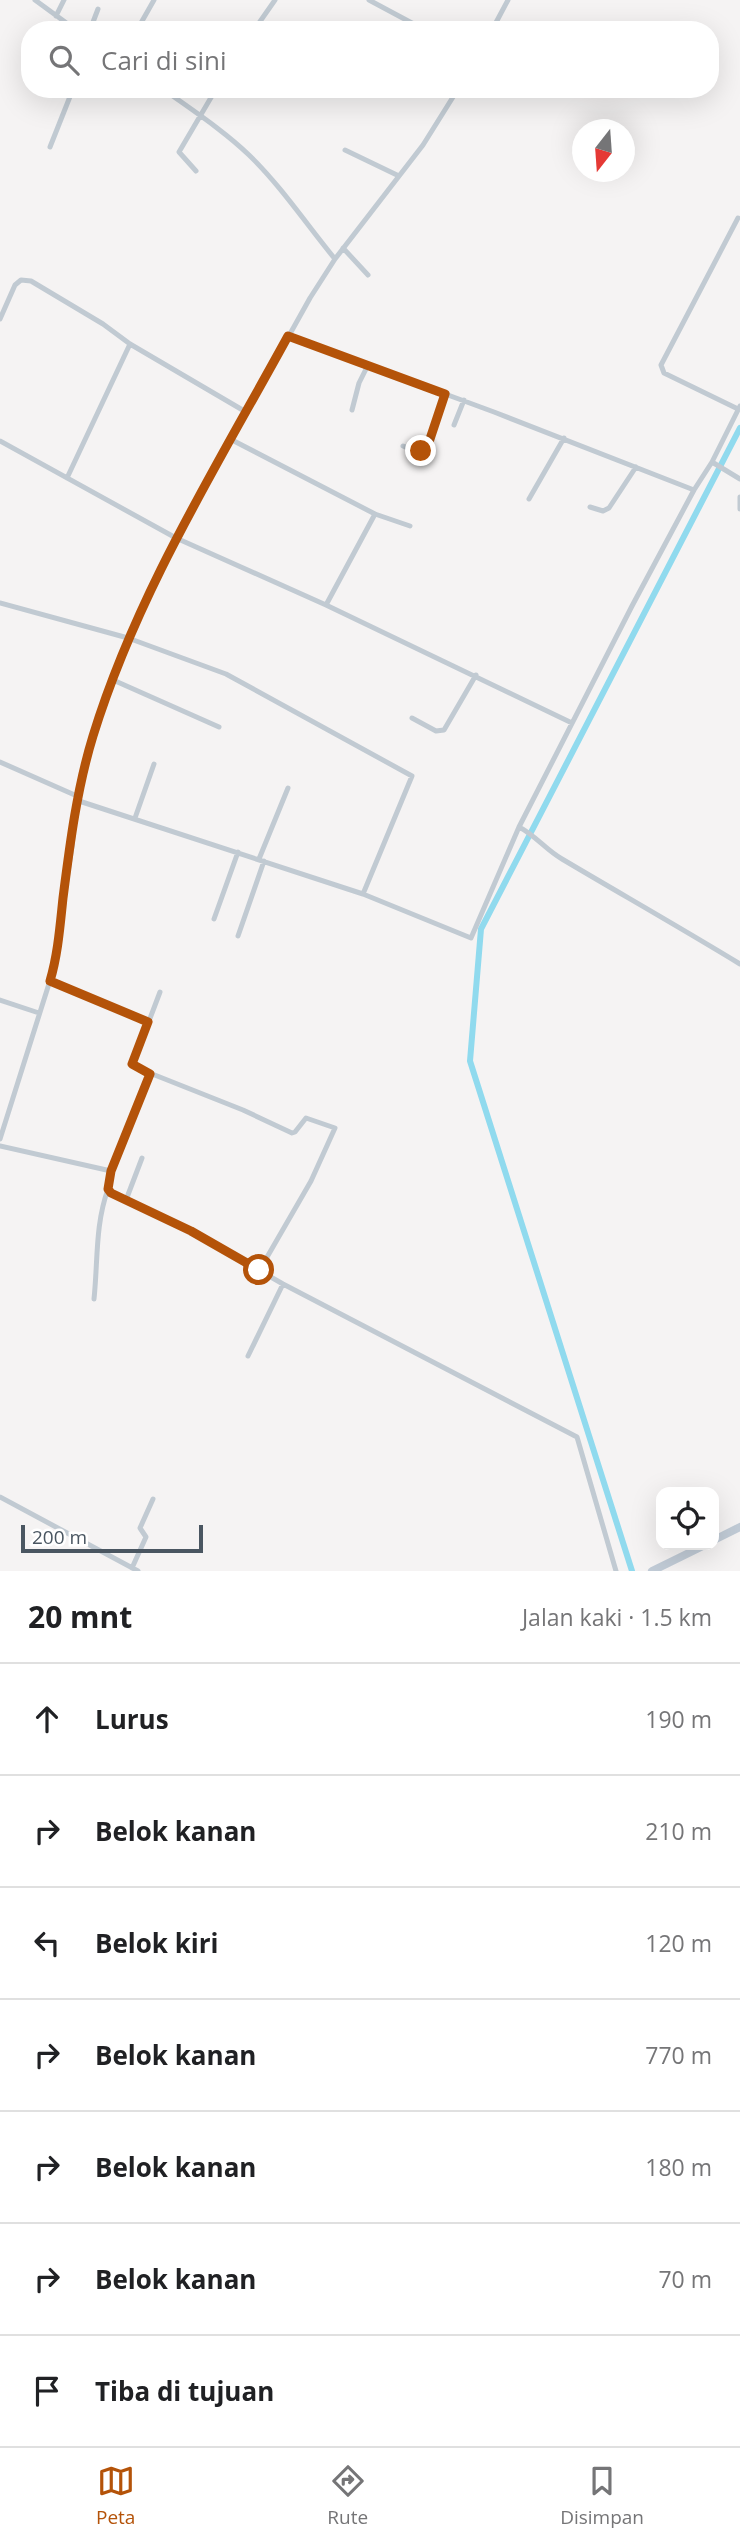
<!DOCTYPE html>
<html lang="id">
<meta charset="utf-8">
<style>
body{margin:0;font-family:"Open Sans",sans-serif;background:#f2f2f2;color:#202124}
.controls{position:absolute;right:21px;bottom:21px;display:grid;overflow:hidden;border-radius:14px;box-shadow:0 7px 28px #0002}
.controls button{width:63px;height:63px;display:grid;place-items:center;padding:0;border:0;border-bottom:2px solid #e0e0e0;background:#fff;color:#202124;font:35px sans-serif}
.compass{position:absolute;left:572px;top:119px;width:63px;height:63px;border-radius:50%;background:#fff;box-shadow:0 7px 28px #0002;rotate:197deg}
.scale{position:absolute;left:21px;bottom:18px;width:182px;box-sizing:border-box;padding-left:7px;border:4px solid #4a5661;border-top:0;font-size:19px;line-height:24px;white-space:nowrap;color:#4a5661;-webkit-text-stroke:5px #fff;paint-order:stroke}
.stop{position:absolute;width:21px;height:21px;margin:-16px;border:5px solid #b45309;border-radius:50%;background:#fff}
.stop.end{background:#b45309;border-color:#fff;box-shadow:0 2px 7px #0008}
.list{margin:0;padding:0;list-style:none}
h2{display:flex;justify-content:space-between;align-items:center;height:91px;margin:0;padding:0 28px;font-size:30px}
h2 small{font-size:23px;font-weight:400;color:#757577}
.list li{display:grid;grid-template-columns:46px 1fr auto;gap:21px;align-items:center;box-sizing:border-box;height:112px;padding:0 28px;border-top:2px solid #e0e0e0}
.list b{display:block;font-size:26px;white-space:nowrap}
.list em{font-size:23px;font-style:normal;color:#757577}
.icon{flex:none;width:38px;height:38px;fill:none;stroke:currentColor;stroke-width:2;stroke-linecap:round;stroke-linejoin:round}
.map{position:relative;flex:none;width:740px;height:1571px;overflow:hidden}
.search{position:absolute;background:#fff;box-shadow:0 7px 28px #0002;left:21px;right:21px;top:21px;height:77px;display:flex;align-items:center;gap:18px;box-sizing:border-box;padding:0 24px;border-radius:28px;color:#757577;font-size:26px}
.sheet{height:875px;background:#fff}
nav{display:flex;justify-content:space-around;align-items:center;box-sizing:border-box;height:98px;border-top:2px solid #e0e0e0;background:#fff;font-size:19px;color:#757577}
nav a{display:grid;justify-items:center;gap:4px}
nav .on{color:#b45309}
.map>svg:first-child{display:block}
</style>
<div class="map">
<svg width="740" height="1571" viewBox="0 0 740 1571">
<rect width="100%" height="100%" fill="#f5f3f3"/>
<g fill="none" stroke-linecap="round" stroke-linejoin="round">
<path stroke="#90daee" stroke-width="6" d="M632,1571l-162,-510 11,-132 259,-501"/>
<path stroke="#c1cad2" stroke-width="5" d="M35,0l41,30
M369,0l56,30
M56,16l8,-16
M90,30l8,-21
M137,30l17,-30
M254,30l21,-30
M492,30l16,-30
M163,89c29,21 60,41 86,66 32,31 58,70 86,104
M50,147l23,-58
M345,150l54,26
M196,171l-17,-19 37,-63
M738,218l-77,147 3,8 74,36
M343,248l25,27
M0,319l15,-34 6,-5 10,1 72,43 27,20 116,68
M288,336l206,76 200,78
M352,410l7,-27 9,-18
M454,425l10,-25
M232,440l143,74
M0,441l176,97 150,67 246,118
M403,446l12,5 10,-1 20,-56
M712,462l28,17
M67,478l63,-134
M740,497v12
M529,499l35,-61
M590,507l13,4 6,-3 27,-41
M0,603l128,35 98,36 186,102 -49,118
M326,605l49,-91 35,12
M113,680l106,47
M412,718l24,13 8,-1 32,-55
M0,762l77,34
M76,800l287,94 108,44 48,-111 113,-221 62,-116 18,-28 28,-56
M135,818l19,-54
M519,827c16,8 27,23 43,32 59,35 119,69 178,105
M259,859l29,-71
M214,919l24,-67
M238,936l26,-75
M50,981l98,41
M160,992l-28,74 111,44 49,23 3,-1 11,-14 29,10 -24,53 -52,90
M0,1000l39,13
M0,1139l53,-168 19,-125 5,-50 16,-59 41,-113 42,-86 134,-240 25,-39 88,-114 35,-56
M0,1146l111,25 -3,18 3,4 80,38 92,53 294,153 39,134
M111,1171l39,-97
M126,1200l16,-42
M94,1299c4,-38 1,-74 14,-110
M248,1356l35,-72
M0,1497l138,74
M132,1568l14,-31 -6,-9 13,-29"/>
<path stroke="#c1cbd6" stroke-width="8" d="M714,1540l26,-13
M652,1571l53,-26"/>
</g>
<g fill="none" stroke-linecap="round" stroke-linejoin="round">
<path stroke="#b45309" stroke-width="9" d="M259,1270l-68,-39 -80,-38 -3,-4 3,-18 39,-97 -18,-10 16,-42 -98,-41c8,-27 10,-55 13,-83 7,-55 14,-110 30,-162 44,-143 124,-270 195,-400l157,58 -18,54 -6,3"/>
</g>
</svg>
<div class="controls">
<button><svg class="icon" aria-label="locate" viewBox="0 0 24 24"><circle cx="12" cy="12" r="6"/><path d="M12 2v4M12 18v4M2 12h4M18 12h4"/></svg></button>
</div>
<svg class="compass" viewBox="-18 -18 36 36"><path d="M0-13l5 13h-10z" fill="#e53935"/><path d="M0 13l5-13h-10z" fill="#757577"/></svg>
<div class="scale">200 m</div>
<div class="stop" style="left:259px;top:1270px"></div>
<div class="stop end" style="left:421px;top:451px"></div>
<div class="search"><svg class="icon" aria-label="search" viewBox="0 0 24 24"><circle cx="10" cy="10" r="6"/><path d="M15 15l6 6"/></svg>Cari di sini</div>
</div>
<section class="sheet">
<h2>20 mnt<small>Jalan kaki · 1.5 km</small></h2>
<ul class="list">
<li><svg class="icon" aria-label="ahead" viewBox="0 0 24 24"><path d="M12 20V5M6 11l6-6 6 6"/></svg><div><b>Lurus</b></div><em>190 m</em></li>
<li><svg class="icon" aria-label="right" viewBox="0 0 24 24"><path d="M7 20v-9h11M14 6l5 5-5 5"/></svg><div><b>Belok kanan</b></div><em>210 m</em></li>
<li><svg class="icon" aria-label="left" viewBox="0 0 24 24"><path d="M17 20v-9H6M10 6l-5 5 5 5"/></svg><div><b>Belok kiri</b></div><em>120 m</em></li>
<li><svg class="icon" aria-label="right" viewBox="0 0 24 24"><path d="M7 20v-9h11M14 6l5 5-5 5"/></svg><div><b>Belok kanan</b></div><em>770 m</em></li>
<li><svg class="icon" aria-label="right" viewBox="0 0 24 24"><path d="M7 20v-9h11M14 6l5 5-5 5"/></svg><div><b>Belok kanan</b></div><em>180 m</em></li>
<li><svg class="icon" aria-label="right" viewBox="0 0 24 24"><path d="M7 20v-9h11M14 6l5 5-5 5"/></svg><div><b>Belok kanan</b></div><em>70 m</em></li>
<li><svg class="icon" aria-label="arrive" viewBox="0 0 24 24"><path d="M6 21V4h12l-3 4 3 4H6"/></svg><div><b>Tiba di tujuan</b></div></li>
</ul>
</section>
<nav>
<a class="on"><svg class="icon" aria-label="map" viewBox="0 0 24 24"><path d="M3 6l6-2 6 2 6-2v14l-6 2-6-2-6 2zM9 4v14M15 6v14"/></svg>Peta</a>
<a><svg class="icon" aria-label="directions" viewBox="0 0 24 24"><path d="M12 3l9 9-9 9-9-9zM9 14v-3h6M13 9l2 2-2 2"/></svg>Rute</a>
<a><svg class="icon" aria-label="saved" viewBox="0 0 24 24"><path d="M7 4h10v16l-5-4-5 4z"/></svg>Disimpan</a>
</nav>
